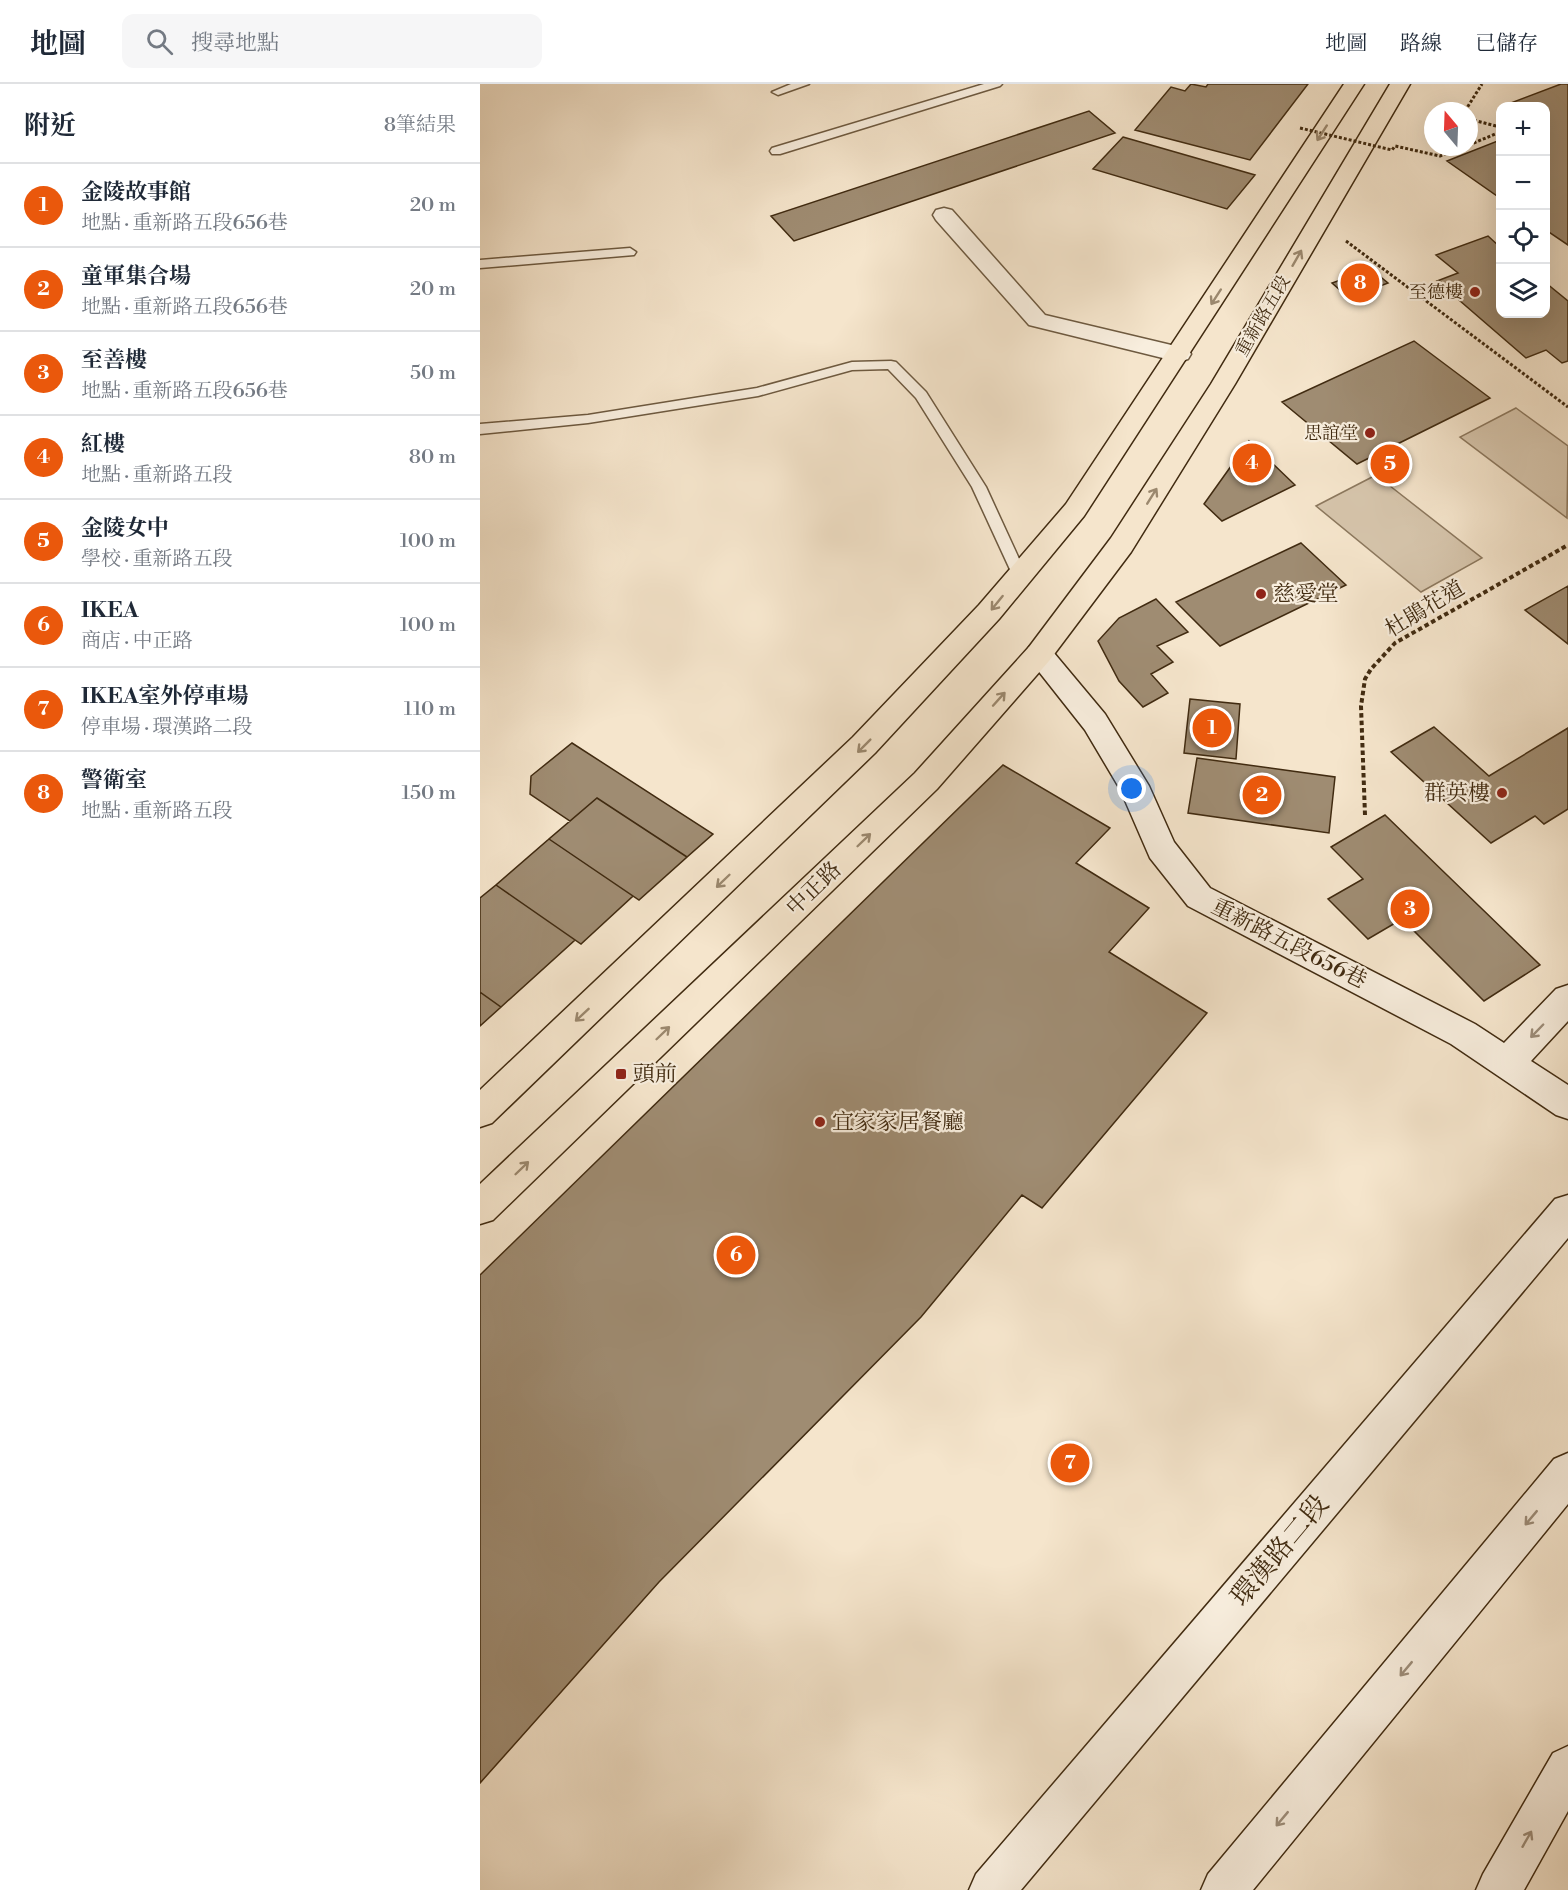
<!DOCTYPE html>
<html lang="zh-TW">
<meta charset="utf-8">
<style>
body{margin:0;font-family:"Libre Bodoni","Noto Serif TC",serif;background:#f6f6f7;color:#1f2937}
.controls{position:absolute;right:18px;top:18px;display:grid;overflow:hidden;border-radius:12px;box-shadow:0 6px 24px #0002}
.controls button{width:54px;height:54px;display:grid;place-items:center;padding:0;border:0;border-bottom:2px solid #e0e1e3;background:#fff;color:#1f2937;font:30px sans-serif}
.compass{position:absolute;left:944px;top:18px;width:54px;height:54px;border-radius:50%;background:#fff;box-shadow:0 6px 24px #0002;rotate:341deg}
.you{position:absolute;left:652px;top:705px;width:21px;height:21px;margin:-15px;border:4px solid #fff;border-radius:50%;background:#1a73e8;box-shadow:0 0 0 9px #1a73e833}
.badge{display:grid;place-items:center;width:39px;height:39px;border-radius:50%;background:#ea580c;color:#fff;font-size:20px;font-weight:700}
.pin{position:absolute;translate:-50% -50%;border:3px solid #fff;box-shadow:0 2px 6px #0006}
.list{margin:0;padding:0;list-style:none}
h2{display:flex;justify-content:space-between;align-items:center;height:78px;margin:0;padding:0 24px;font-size:26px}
h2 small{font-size:20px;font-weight:400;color:#747a83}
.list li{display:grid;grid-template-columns:39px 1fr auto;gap:18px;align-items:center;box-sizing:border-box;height:84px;padding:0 24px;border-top:2px solid #e0e1e3}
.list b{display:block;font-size:22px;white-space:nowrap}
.list p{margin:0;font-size:20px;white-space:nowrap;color:#747a83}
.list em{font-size:20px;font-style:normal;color:#747a83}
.icon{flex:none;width:33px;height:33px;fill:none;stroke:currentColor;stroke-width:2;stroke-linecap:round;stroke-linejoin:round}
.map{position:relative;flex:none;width:1088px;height:1806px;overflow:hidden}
header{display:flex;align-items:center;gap:36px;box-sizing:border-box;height:84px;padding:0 30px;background:#fff;border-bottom:2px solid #e0e1e3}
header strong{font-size:28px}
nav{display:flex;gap:33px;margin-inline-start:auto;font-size:21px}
.search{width:420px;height:54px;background:#f6f6f7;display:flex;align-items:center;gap:15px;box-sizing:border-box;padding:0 21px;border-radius:12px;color:#747a83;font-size:22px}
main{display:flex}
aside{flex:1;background:#fff}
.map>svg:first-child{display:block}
</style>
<header>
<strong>地圖</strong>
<div class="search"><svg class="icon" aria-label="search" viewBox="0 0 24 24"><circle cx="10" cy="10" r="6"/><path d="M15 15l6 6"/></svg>搜尋地點</div>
<nav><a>地圖</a><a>路線</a><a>已儲存</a></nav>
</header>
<main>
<aside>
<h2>附近<small>8筆結果</small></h2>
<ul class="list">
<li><span class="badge">1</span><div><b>金陵故事館</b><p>地點 · 重新路五段656巷</p></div><em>20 m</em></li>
<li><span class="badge">2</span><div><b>童軍集合場</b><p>地點 · 重新路五段656巷</p></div><em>20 m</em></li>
<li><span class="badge">3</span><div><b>至善樓</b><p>地點 · 重新路五段656巷</p></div><em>50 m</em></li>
<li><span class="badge">4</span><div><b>紅樓</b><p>地點 · 重新路五段</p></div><em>80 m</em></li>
<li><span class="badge">5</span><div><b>金陵女中</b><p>學校 · 重新路五段</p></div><em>100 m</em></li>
<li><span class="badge">6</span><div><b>IKEA</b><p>商店 · 中正路</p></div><em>100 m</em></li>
<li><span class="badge">7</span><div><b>IKEA室外停車場</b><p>停車場 · 環漢路二段</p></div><em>110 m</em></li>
<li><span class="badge">8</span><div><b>警衛室</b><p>地點 · 重新路五段</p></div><em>150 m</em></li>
</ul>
</aside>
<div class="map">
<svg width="1088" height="1806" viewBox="0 0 1088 1806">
<rect width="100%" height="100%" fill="#f5e5cc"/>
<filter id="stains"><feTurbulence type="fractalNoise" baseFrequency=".00333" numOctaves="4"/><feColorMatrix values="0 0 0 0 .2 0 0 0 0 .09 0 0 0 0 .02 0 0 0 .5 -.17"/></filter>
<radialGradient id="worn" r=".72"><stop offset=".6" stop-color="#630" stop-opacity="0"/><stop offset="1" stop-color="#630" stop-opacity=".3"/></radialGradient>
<path fill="#d6c5ac" stroke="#8c785e" stroke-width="1.5" d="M1036,324l52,38 -1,72 -107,-81z
M896,391l106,83 -61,34 -105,-86z"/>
<path fill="#9f8c72" stroke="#412b11" stroke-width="1.5" d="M711,0l15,3 2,-3h100l-58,76 -115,-30 36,-43 14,4z
M1081,0h7v161l-22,-15v-124h-43z
M609,27l26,22 -321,108 -23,-25z
M643,53l132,38 -28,34 -134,-40z
M1020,56v58l-53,-37z
M1008,152l12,11v67h46v-31l22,18v60l-6,2 -16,-13 -20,8 -89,-77 21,-8 -22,-18z
M891,185l17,14 -39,15 -17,-15z
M934,257l76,57 -133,66 -75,-62z
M769,357l46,44 -73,36 -18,-17z
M821,459l45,42 -126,61 -44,-44z
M1088,502v58l-43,-34z
M676,515l32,33 -31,14 16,16 -22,12 17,19 -25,14 -24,-26 -21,-40 21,-23z
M710,615l50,5 -4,55 -52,-6z
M954,643l55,49 79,-48v81l-24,15 -9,-8 -44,27 -100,-91z
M92,659l141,91 -26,23 -90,-59 -27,23 -40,-27 1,-18z
M717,674l138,19 -6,56 -141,-20z
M523,681l107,63 -34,35 73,45 -40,44 98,61 -165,195 -20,-13 -101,122 -262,265 -179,201v-508z
M117,714l90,59 -48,43 -90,-61z
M905,731l155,150 -56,36 -82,-82 -34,20 -40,-40 35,-20 -32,-32z
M69,755l84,57 -52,48 -85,-59z
M16,801l79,55 -74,67 -21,-15v-94z
M0,908l21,15 -21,19z"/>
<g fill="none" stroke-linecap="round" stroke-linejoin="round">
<g stroke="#6e5a40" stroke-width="3">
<path id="lane" d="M311,0h18l-31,11 -6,-3z
M504,0h18l-2,2 -220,68h-8l-2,-3 2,-3z
M150,164l6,4 -2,3 -154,13v-8z
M411,277l5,1 30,30 60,95 40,87 -2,4h-10l-42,-91 -56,-89 -28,-29 -36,1 -94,26 -170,27 -108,11v-10l108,-9 169,-27 95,-26z"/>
</g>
<g stroke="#6e5a40" stroke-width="3">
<path id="street" d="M464,124l8,2 93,105 143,34 3,5 -3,5 -9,3 -150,-37 -93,-105 -3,-5 3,-5z"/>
</g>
<g stroke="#412b11" stroke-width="3">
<path id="secondary" d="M559,560l10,3 56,67 44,72 25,56 36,46 265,136 29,19 52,-54 12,-4v36l-37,40 37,24v34l-12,-4 -105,-71 -263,-138 -38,-48 -30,-69 -35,-59 -60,-76 4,-7z
M1088,1111v43l-547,652h-52l7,-16 579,-675z
M1088,1369v51l-315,386h-52l7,-16 346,-415z
M1088,1662v65l-44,79h-48l7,-16 70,-121z"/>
</g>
<g stroke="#412b11" stroke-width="3">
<path id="primary" d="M864,0h20l-280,432 -85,103 -124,134 -383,370 -12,4v-37l373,-353 126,-132 87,-101z
M910,0h20l-175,300 -104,168 -82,109 -112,128 -444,431 -13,4v-40l435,-411 114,-126 82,-109 100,-154z"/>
</g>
<path stroke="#412b11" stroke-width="3" stroke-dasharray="3 2" stroke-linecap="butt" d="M985,27l17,-27
M989,35l31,8
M950,55h3
M989,61l31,-13
M866,157l222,166"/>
<path stroke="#412b11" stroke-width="4" stroke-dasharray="4.5 3" stroke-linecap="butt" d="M885,731l-4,-109 4,-27 6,-10 24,-26 173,-98"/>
<use href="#lane" fill="#f8eede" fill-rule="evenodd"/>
<use href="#street" fill="#f8eede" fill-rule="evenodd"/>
<use href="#secondary" fill="#f8eede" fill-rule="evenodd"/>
<use href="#primary" fill="#f5e5cc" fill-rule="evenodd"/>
<path stroke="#412b11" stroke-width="3" stroke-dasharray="3 2" stroke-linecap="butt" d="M820,44l92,22 3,-4 45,10 23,-9"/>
</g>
<defs><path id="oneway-shaft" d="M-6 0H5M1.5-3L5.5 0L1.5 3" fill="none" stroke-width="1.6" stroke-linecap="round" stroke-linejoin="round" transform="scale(1.5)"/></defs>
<g stroke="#9b886e">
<use href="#oneway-shaft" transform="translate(842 49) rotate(123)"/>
<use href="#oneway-shaft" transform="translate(817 174) rotate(-60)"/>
<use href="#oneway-shaft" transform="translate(736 213) rotate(123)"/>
<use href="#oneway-shaft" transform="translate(672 412) rotate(-58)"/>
<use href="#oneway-shaft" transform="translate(517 519) rotate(129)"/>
<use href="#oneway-shaft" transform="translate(519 615) rotate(-48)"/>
<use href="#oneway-shaft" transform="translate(384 662) rotate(135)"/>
<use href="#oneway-shaft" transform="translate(384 756) rotate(-44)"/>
<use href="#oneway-shaft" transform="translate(243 797) rotate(136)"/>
<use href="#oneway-shaft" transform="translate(102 931) rotate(137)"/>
<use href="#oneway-shaft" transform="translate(183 949) rotate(-44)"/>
<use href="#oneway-shaft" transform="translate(42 1084) rotate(-44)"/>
</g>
<g stroke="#9c8c78">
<use href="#oneway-shaft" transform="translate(1057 947) rotate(134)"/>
<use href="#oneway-shaft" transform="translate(1051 1434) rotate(130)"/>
<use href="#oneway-shaft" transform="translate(926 1585) rotate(130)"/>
<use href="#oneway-shaft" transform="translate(802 1735) rotate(130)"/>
<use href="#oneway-shaft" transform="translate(1047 1755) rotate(-60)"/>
</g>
<g fill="#8f2418" stroke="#f8eede" stroke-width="2">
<circle cx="995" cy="208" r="6"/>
<circle cx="890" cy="349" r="6"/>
<circle cx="781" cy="510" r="6"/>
<circle cx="1022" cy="709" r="6"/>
<rect x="135" y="984" width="12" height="12" rx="3"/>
<circle cx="340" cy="1038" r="6"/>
</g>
<g text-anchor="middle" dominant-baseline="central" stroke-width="4.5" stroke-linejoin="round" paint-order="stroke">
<g font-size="18" fill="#412b11" stroke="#f8eede" text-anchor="end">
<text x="983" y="208">至德樓</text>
<text x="878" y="349">思誼堂</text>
</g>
<g font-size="18" fill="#412b11" stroke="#f8eede">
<text transform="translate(783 232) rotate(-60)">重新路五段</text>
</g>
<g font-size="22" fill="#412b11" stroke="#f8eede" text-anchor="start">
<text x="793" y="510">慈愛堂</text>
<text x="1010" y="709" text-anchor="end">群英樓</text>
<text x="153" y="990">頭前</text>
<text x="352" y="1038">宜家家居餐廳</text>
</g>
<g font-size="22" fill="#412b11" stroke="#f8eede">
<text transform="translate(945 525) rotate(-31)">杜鵑花道</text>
<text transform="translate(334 805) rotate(-44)">中正路</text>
<text transform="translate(809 860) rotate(27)">重新路五段656巷</text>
</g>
<g font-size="27" fill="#412b11" stroke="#f8eede">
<text transform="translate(800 1467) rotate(-50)">環漢路二段</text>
</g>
</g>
<rect width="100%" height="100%" filter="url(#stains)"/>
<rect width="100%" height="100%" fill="url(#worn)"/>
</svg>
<div class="controls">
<button>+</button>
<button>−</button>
<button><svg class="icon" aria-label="locate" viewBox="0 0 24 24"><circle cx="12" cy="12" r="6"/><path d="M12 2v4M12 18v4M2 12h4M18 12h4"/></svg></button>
<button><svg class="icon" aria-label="layers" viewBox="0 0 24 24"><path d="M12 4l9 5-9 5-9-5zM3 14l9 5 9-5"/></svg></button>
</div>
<svg class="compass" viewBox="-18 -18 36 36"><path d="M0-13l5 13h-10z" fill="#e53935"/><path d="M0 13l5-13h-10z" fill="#747a83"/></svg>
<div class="you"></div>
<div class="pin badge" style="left:732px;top:644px">1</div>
<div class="pin badge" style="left:782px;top:711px">2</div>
<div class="pin badge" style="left:930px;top:825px">3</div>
<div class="pin badge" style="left:772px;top:379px">4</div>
<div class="pin badge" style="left:910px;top:380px">5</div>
<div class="pin badge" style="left:256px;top:1171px">6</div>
<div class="pin badge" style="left:590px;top:1379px">7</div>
<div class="pin badge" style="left:880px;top:199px">8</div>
</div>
</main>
